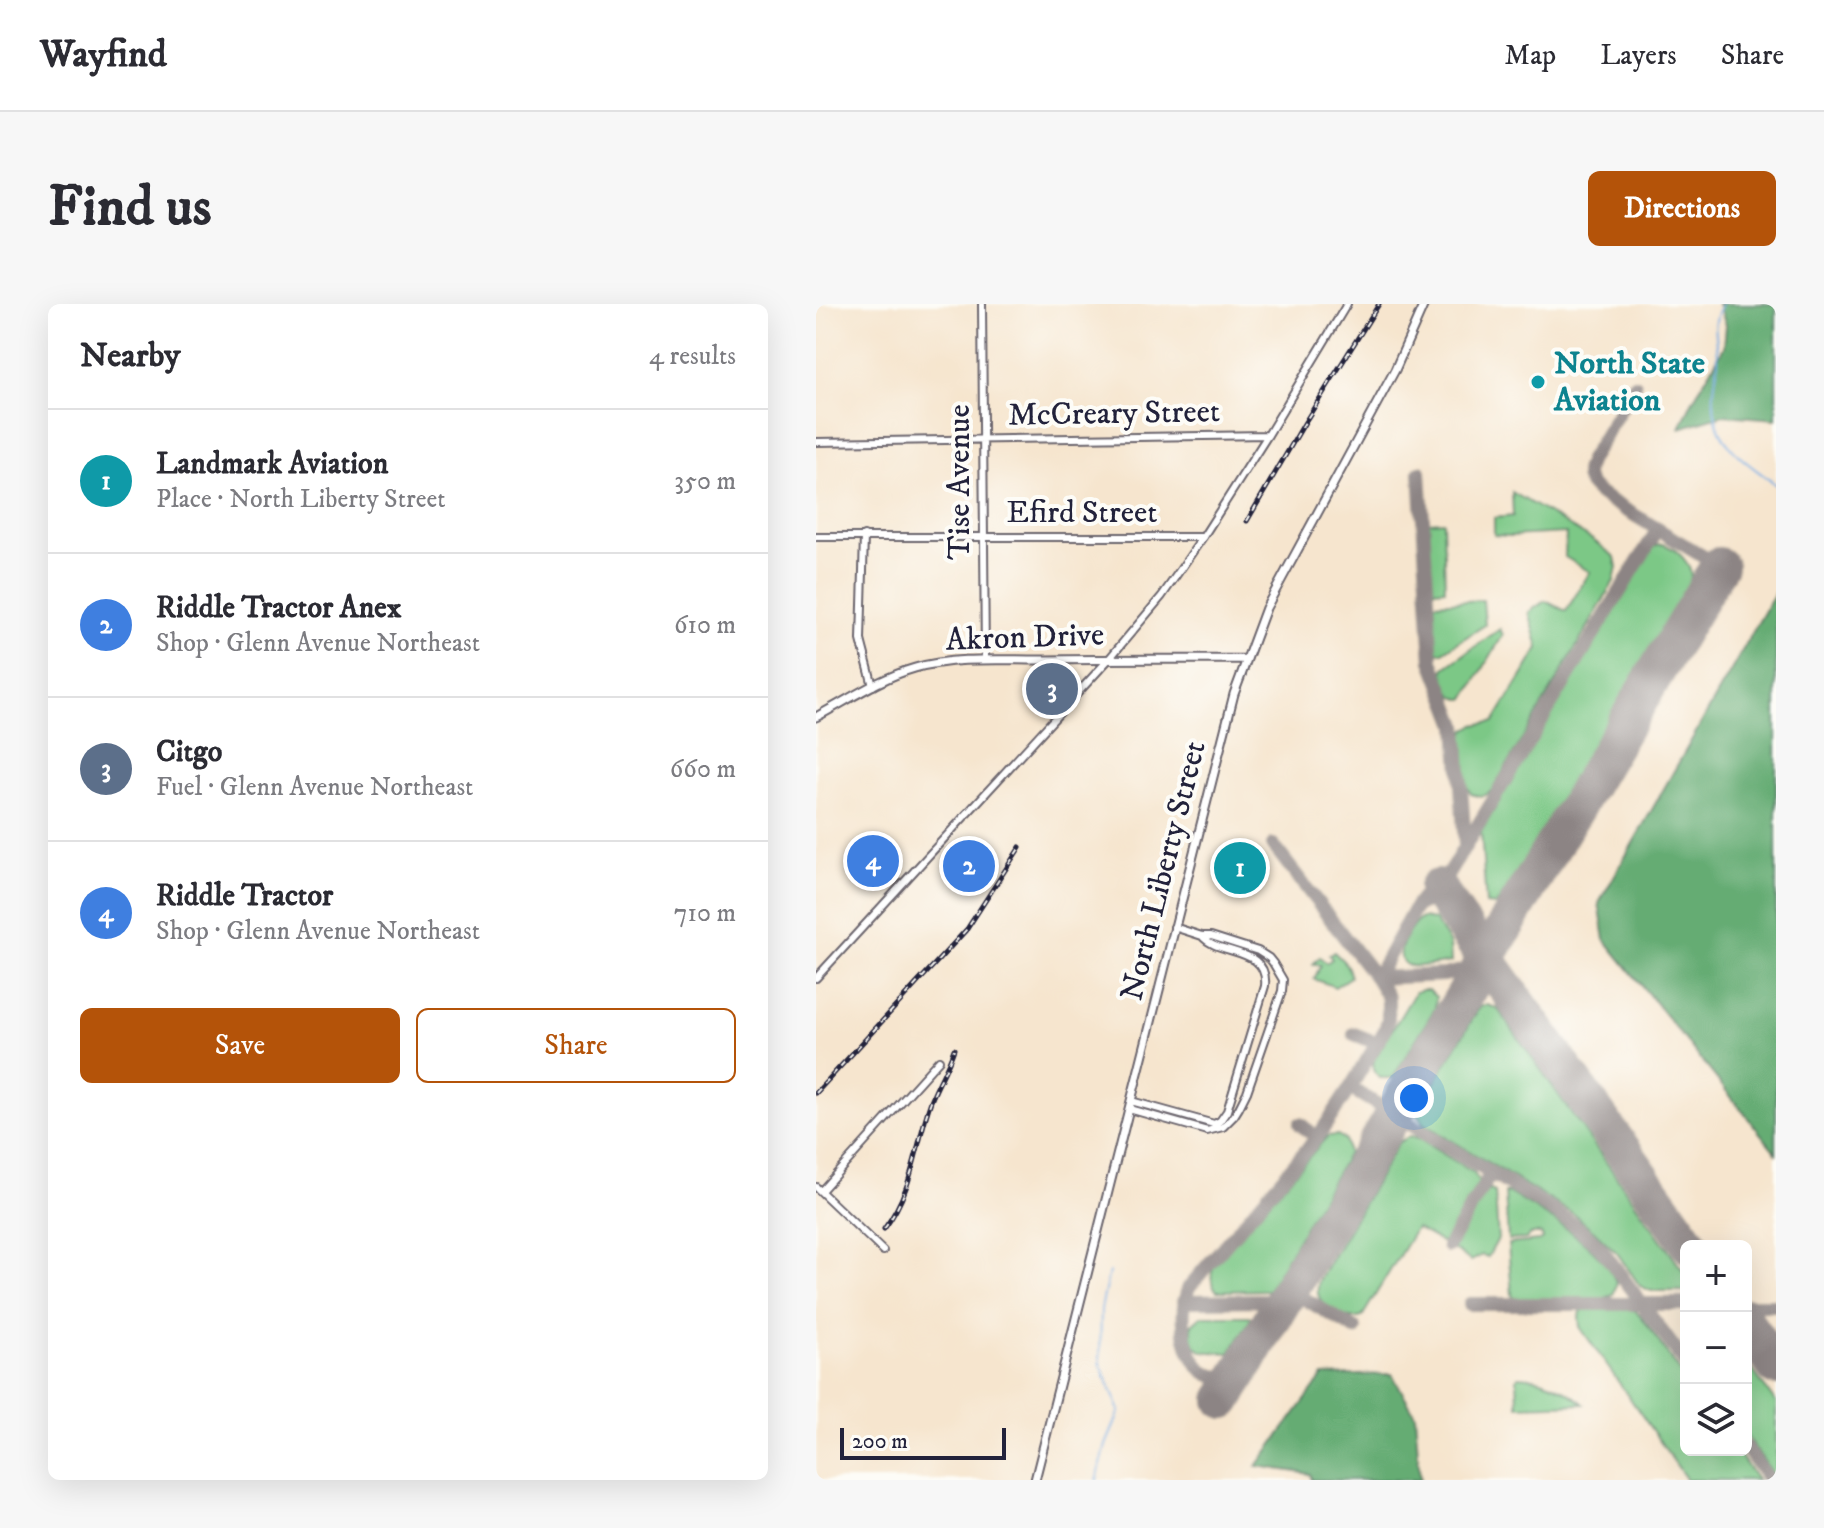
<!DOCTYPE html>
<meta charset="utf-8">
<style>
body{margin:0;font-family:"IM FELL DW Pica",serif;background:#f7f7f7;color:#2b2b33}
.controls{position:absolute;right:24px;bottom:24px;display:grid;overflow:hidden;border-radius:12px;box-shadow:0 8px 32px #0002}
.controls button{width:72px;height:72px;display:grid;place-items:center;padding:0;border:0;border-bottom:2px solid #e1e1e2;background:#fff;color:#2b2b33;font:40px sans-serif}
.scale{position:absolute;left:24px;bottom:20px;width:166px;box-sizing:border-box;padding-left:8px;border:4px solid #22223b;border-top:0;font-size:22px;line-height:28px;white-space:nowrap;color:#22223b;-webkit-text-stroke:6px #fdfcf7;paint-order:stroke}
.you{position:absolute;left:598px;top:794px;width:28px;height:28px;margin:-20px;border:6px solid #fff;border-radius:50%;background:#1a73e8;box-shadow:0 0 0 12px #1a73e833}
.badge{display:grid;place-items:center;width:52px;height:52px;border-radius:50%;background:#b45309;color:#fff;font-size:26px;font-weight:700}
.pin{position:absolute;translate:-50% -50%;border:4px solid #fff;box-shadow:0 2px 8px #0006}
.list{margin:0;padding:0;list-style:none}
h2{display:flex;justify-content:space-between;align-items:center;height:104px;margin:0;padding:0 32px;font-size:34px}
h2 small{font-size:26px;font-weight:400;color:#7c7c81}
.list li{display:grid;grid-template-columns:52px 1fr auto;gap:24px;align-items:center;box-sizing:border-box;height:144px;padding:0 32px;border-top:2px solid #e1e1e2}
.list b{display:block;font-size:30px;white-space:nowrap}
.list p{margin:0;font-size:26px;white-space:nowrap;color:#7c7c81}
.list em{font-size:26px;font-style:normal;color:#7c7c81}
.actions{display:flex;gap:16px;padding:24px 32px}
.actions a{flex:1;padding:18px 0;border:2px solid #b45309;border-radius:12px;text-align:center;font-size:28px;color:#b45309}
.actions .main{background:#b45309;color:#fff}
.icon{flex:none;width:44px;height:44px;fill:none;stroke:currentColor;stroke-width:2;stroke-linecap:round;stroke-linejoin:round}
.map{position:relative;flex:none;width:960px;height:1176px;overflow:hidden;border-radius:12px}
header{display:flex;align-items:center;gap:48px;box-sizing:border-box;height:112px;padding:0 40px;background:#fff;border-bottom:2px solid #e1e1e2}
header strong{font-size:38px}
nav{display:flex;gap:44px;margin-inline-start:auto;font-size:28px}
.intro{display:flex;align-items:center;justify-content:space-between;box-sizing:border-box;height:192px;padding:0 48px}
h1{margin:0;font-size:56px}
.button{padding:20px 36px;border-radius:12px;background:#b45309;color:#fff;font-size:28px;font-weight:700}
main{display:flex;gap:48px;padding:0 48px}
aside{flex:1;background:#fff;border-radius:12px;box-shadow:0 8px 32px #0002}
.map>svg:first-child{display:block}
</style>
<header>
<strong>Wayfind</strong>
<nav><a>Map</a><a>Layers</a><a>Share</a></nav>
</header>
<div class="intro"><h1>Find us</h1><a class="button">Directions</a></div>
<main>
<aside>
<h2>Nearby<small>4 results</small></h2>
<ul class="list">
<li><span class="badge" style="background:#0f9aa8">1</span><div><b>Landmark Aviation</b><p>Place · North Liberty Street</p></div><em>350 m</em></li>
<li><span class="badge" style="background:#3f7fe0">2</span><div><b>Riddle Tractor Anex</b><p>Shop · Glenn Avenue Northeast</p></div><em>610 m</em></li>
<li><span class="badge" style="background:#5c6f8a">3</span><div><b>Citgo</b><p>Fuel · Glenn Avenue Northeast</p></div><em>660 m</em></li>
<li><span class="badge" style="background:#3f7fe0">4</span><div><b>Riddle Tractor</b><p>Shop · Glenn Avenue Northeast</p></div><em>710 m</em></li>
</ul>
<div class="actions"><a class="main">Save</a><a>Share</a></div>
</aside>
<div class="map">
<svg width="960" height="1176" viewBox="0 0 960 1176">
<rect width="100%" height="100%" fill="#fdfcf7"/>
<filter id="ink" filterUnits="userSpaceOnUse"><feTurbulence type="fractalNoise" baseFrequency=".0125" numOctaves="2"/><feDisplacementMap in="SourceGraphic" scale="16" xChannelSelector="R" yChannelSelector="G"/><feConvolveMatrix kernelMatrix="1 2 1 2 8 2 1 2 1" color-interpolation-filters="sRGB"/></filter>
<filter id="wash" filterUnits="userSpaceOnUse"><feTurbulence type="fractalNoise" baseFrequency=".006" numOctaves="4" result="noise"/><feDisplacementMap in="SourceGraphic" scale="32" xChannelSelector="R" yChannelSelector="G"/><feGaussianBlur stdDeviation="1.8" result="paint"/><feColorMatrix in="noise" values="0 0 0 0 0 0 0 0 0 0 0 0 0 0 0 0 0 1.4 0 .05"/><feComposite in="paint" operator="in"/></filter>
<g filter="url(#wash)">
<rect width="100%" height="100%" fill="#f6e5ce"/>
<path fill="#7cc886" stroke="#4f7560" stroke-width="2" d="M696,188l81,48 22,17 2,10 -3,14 -26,46 -95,162c-7,8 -13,8 -22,5l-6,-11 -3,-46c5,-14 18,-13 32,-15l45,-74 -10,-36 16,-11 21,10 24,-39 -25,-15 1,-24 -57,3 -15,-1v-17l19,-2z
M627,217l2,68 -13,1 -3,-68z
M847,240c14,5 29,19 28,35l-186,313 -9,13 -10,-1 -5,-72 166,-277 9,-10z
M667,296l2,25 -42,27 -7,1 -2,-50z
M684,325l3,6 -36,61 -3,3c-15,1 -17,-15 -21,-27l2,-4z
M606,614l12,2 16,24 1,18c-10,1 -35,7 -44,3 -17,-8 5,-42 15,-47z
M518,648c7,7 16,13 16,25l-15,10 -21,-8 7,-14 -8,-1 7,-7 6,6 6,-4 -3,-4z
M606,686h6l8,7 -1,11 -41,68 -3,2h-11c-6,-5 -8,-10 -6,-18l41,-68z
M671,701l10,3 189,267v16h-35l-11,-5 -23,-33 -23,-22 -19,-16 -152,-92 -5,-9 1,-5 59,-99 4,-4z
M522,831l7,5 3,13 -80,137 -51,1c-7,-8 -7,-18 -2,-27l109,-124 4,-4z
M594,832l5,1 59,36 5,9 -34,59 -4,1 -25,-14 -54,89c-14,5 -40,-7 -44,-23 -1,-5 0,-9 1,-13l80,-139z
M674,886l5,2 3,47 -10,18 -6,-2 -11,6 -17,-11 -1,-5 31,-51z
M689,889h4c38,24 87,47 108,90l-4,12 -11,4 -88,-1 -2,-3 -4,-51 32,-3 3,-2 -1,-4c-7,-2 -12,-2 -16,4l-18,1z
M767,1004h46l4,1 7,6 46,65v70h50l21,30h-70l-107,-153 -1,-10z
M385,1012h48l3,1 -22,36c-25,-3 -40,6 -38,-29z
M930,1057l30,42v75l-30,-42z
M703,1072c22,0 49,14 65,28l-66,2 -1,-28z"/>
<path fill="#65ac73" stroke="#446757" stroke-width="2" d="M902,0h58v115l-53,-4 -43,13 12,-26 32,-55 2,-22z
M960,287v562l-171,-213 -6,-37z
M576,1070l23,40 5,66h-108l-2,-6 -53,-8 66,-90z"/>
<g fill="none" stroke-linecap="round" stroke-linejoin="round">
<path stroke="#72a9e1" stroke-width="2" d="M906,0c-12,23 -4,31 -4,55 0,10 -3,20 -4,31 -4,53 27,67 62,95
M281,1176l9,-35 14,-34 -20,-48 1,-54 8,-37"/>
<path stroke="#8c8484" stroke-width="14" d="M819,81l-44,73c-9,18 -6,25 10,37l118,71
M604,168l12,189 25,64 8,121
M457,541l103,133 68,-3 26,-6 16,-10
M600,602l14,-5 23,9
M644,670c23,-2 36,9 53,22
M538,730l23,9
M534,784l208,126 18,12 24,21 86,117
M484,820l17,14
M632,942l42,-71
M474,986l65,39
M368,997l100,-1
M654,1000h216
M930,1001h30
M430,1060c-50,44 -74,-40 -57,-77l130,-152 31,-47 35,-58 3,-11v-21l-12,-20 40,-72 7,-9 21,-16 214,-352
M930,1144l23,32"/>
<path stroke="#8c8484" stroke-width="38" d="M621,584l49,71 205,287
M930,1020l30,43
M408,1096l495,-834"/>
</g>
</g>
<g filter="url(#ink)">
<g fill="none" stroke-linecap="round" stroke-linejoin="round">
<g stroke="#6c666e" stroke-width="10">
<path id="minor" d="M166,0l3,356
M0,138l452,-7
M48,232l-3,104 12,46
M0,233h387
M0,674l293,-319 53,-63 41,-59 65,-102 79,-131
M315,797l83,23 6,-3 7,-10 38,-125c4,-40 -47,-30 -63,-50
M313,805l78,22 16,-4 11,-11 5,-8 8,-16 35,-101 1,-11 -10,-17 -4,-5 -11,-7 -47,-15h-9l-28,-9
M0,883l67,64
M5,887l118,-131"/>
</g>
<g stroke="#6c666e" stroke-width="11">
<path id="major" d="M0,413c32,-17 64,-39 99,-49 39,-11 83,-8 123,-8 69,-1 139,-1 209,-1
M219,1176l199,-786 32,-86 129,-238 29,-66"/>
</g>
<use href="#minor" stroke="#fff" stroke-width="6"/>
<use href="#major" stroke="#fff" stroke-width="7"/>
<g stroke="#22223b" stroke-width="5">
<path id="rail" d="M431,217l58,-99 74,-118
M0,789l151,-164 53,-82
M68,925c30,-40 31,-83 47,-128 7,-18 17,-34 23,-52"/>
</g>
<use href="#rail" stroke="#fdfcf7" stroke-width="2" stroke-dasharray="6" stroke-linecap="butt"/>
</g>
</g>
<circle fill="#0f9aa8" stroke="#fdfcf7" stroke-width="3" cx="722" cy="78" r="8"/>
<g text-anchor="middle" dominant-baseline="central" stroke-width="8" stroke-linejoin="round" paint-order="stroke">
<g font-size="32" font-weight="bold" fill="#0d838f" stroke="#fdfcf7" text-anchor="start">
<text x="738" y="60">North State<tspan x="738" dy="37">Aviation</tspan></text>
</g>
<g font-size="32" fill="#22223b" stroke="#fdfcf7">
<text transform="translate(298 110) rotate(-1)">McCreary Street</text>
<text transform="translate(144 178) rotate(-90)">Tise Avenue</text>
<text x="266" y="209">Efird Street</text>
<text transform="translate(209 334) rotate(-2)">Akron Drive</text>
<text transform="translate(348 567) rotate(-76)">North Liberty Street</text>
</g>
</g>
</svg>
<div class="controls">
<button>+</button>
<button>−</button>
<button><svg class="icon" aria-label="layers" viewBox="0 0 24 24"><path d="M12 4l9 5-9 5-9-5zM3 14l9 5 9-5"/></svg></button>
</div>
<div class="scale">200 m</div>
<div class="you"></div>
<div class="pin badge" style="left:424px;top:564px;background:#0f9aa8">1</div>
<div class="pin badge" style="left:153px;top:562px;background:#3f7fe0">2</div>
<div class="pin badge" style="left:236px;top:385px;background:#5c6f8a">3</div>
<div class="pin badge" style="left:57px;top:557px;background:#3f7fe0">4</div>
</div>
</main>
